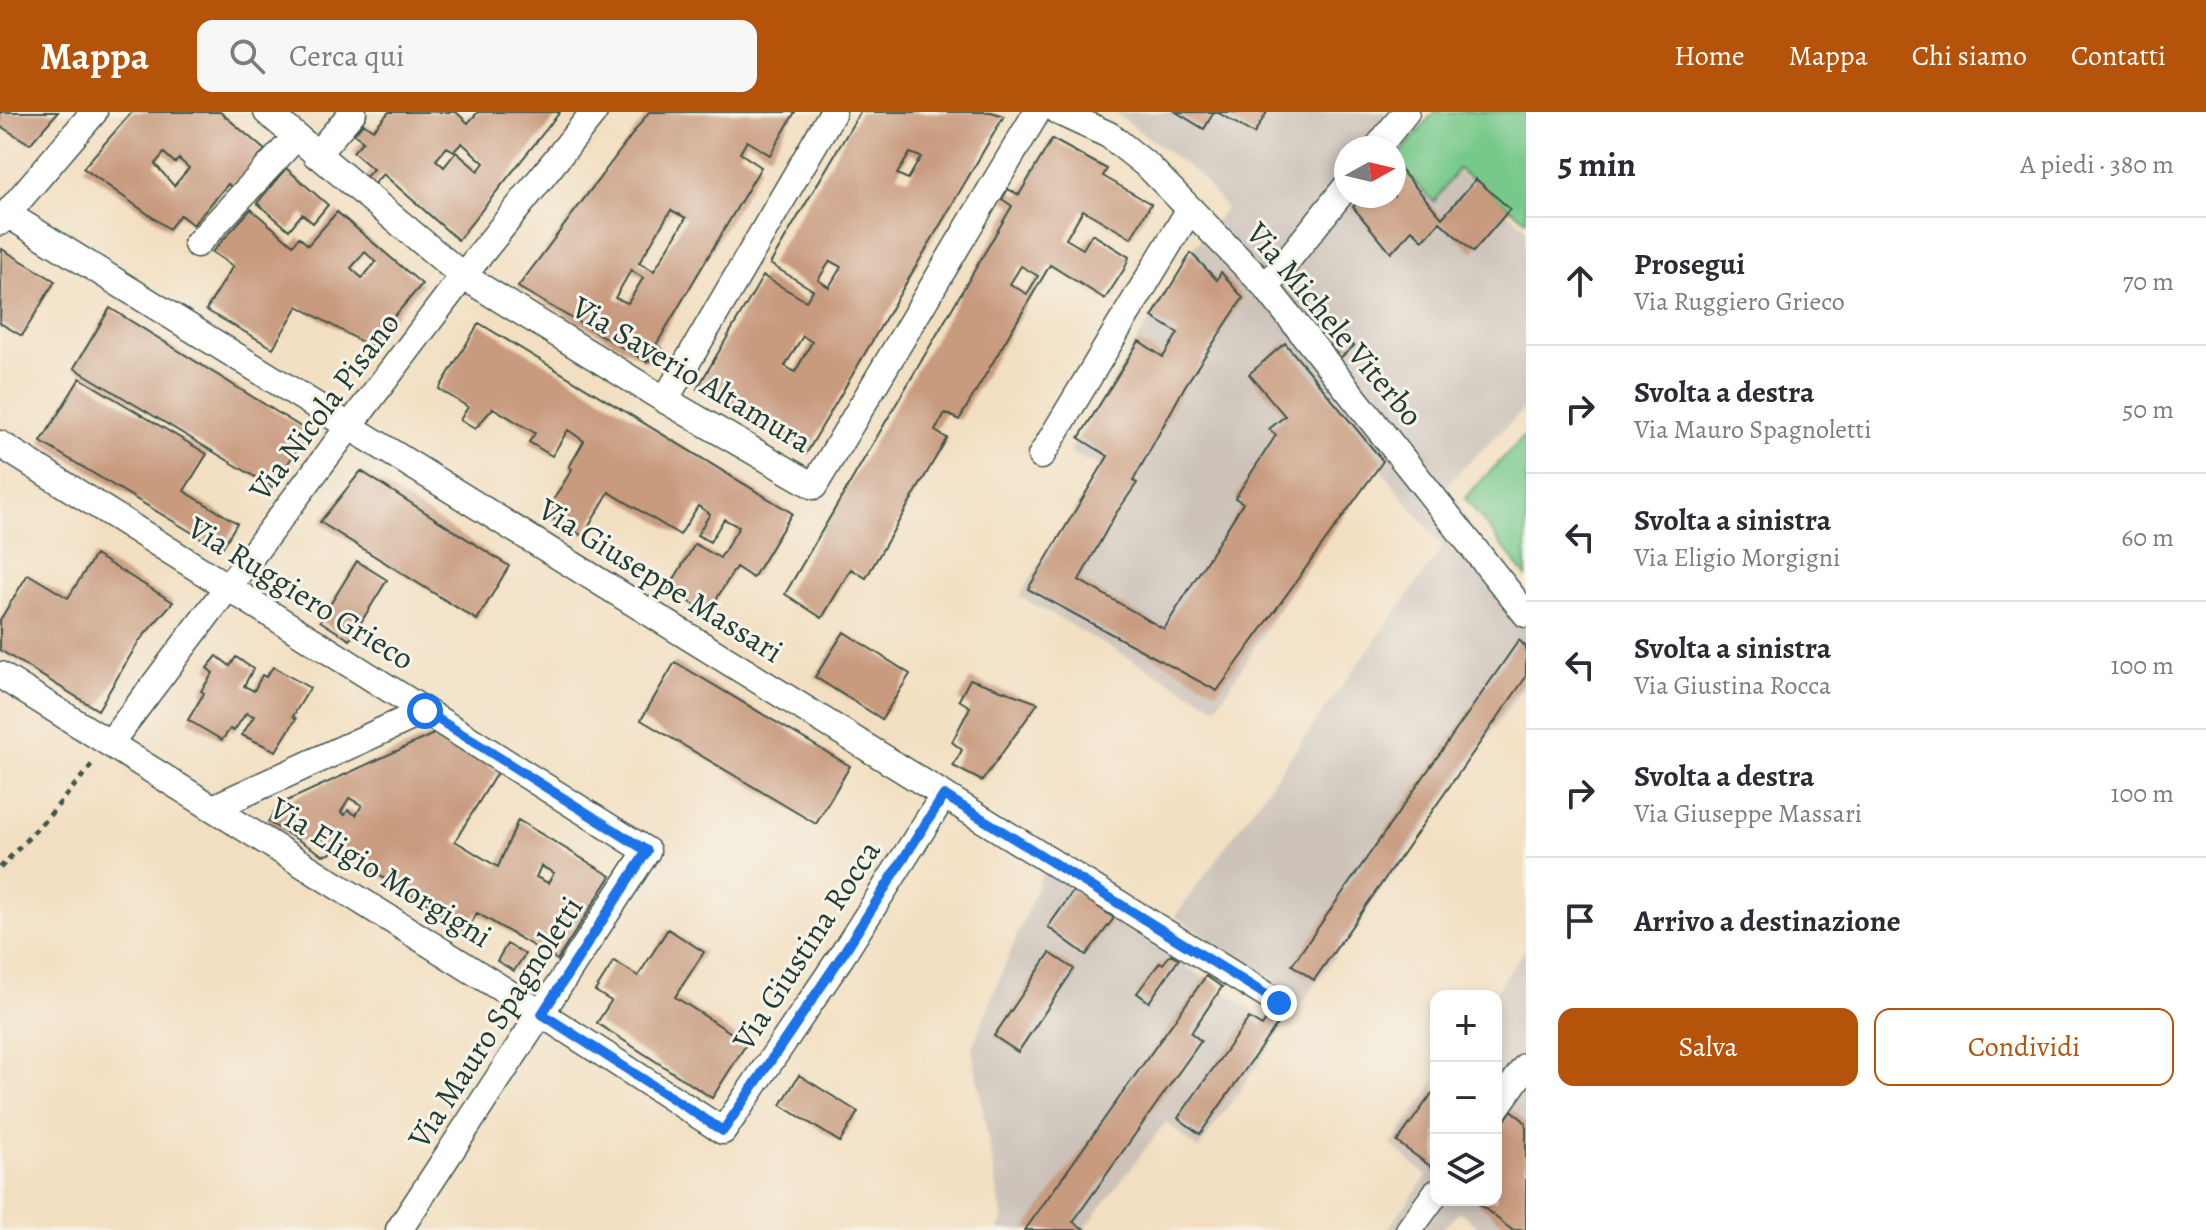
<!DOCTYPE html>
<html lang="it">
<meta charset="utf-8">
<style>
body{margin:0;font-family:Alegreya,serif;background:#f7f7f7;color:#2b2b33}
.controls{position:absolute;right:24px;bottom:24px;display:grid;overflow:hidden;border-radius:16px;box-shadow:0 4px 12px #0003}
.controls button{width:72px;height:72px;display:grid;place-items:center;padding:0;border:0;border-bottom:2px solid #e1e1e2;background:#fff;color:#2b2b33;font:40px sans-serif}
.compass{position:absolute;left:1334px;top:24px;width:72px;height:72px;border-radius:50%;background:#fff;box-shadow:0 4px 12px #0003;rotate:82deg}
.stop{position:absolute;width:24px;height:24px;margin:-18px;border:6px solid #1a73e8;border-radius:50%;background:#fff}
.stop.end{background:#1a73e8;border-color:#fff;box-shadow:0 2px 8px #0008}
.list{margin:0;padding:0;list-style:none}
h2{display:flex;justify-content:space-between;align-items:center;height:104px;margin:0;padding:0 32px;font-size:34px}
h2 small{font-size:26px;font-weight:400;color:#7c7c81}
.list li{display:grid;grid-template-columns:52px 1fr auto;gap:24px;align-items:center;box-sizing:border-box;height:128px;padding:0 32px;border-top:2px solid #e1e1e2}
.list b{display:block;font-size:30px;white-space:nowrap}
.list p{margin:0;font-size:26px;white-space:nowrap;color:#7c7c81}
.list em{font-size:26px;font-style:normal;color:#7c7c81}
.actions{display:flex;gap:16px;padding:24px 32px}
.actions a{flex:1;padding:18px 0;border:2px solid #b45309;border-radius:16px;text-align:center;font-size:28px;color:#b45309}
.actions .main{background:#b45309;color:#fff}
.icon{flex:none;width:44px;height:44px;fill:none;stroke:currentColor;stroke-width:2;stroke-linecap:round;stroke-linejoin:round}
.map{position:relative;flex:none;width:1526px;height:1118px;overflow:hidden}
header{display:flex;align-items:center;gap:48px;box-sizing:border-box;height:112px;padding:0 40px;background:#b45309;color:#fff}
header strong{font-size:38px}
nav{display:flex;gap:44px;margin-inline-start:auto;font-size:28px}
.search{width:560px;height:72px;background:#f7f7f7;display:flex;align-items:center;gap:20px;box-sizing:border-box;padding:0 28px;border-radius:16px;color:#7c7c81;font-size:30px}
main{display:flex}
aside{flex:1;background:#fff}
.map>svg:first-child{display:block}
</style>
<header>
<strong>Mappa</strong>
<div class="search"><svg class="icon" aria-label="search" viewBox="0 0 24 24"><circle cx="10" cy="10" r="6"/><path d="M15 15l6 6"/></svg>Cerca qui</div>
<nav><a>Home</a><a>Mappa</a><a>Chi siamo</a><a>Contatti</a></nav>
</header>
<main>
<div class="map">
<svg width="1526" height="1118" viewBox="0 0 1526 1118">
<rect width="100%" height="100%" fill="#f7f3e8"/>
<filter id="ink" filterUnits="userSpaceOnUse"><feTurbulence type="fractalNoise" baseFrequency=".0125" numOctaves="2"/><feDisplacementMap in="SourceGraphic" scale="16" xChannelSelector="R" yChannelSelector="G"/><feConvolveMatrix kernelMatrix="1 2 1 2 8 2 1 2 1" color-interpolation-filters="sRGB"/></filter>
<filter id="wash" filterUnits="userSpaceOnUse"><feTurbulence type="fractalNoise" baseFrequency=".006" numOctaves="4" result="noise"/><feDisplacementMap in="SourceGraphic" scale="32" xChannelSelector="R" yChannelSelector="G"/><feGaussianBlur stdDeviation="1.8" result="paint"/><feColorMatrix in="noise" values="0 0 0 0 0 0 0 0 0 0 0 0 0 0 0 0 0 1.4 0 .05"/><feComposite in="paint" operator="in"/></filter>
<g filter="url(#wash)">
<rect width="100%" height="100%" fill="#f2dfc1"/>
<path fill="#ccc2b9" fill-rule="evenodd" d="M1114,0h273l139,116v179l-79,77 79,145v54l-224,320 -127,-87 268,-369 -69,-86 -158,246 -197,-111 83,-128 -33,-16 124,-203 33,-41 -27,-33zM1346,36h48v48h-48z
M1043,759l239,159 -84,119 -32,-27 -80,105 2,3h-90l5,-8 -31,-174z
M1526,836v282h-45l-21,-18 -20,18h-53l40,-54 -36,-31 45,-66v121h60v-204h-3z"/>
<path fill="#77c98b" stroke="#4b8360" stroke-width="2" d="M1434,0h92v108l-68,-51 -24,33 -39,-41z
M1526,322v142l-61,-78z"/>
<g id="blocks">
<path fill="#c89a7e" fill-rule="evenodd" d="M0,0h58l-28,32 -30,-18z
M132,0h88l45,38 -32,38 -5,-4 -35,41 -13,-10 -11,14 -86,-61zM164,41l11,10 4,-4 10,9 -15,18 -19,-22z
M389,0h67l12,11 10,-11h82l-102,128 -75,-66 -11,12 -8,-7 9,-10 -20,-17 10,-11 -9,-7 9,-11 10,7zM462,31l22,20 -6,8 -22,-19 -12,15 -8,-7 11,-13 7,4z
M649,0h146l-25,43 -23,-14 -7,12 21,14 -105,178 10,7 -8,13 -10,-6 -1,3 -129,-75zM671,98l15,8 -32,53 -15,-8zM631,158l12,8 -15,25 -13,-5z
M860,0h131l13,4 -198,338 -109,-65 66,-113 43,25 7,-11 -43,-26zM910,41l11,4 -13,22 -11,-5zM830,149l11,6 -12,20 -11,-7zM803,224l9,6 -17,30 -10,-6z
M1176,0h38l-10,17z
M1217,0h50l-13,22z
M1052,27l55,30 -4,7 48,28 -20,34 -48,-28 -17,29 17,10 9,-15 37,23 -4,11 -20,31 -55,-34 -91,155 -14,-7 -10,18 12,7 -81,140 -15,-9 -29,49 -37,-24 227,-388 -10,-7 6,-10 11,6zM1021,154l17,10 -11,18 -17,-10z
M1394,50l48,56 34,-39 34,30 -37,43 -33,-30 -17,18 -11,-10 -21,23 -38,-46 9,-11h32z
M286,56l42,37 -15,18 -11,-9 -13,16 -32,-27z
M251,97l42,36 6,-8 9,8 29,-33 85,72 -53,62 -71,-40 -25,42 -67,-38 27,-44 -21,-14zM365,140l11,10 -14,16 -11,-10z
M2,137l53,32 -33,55 -22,-13z
M1191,141l26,27 4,-8 22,26 -58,88 -52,95 4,2 -22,32 -36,65 85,49 79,-126 -8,-5 41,-63 -7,-6 16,-13 -36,-42 36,-31 98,118 -166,230 -189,-102 80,-133 -29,-18 60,-97 24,16 15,-24 -26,-16z
M110,196l199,124 -37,55 -198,-119z
M479,211l313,190 -39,65 -17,-11 -28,46 -40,-24 27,-45 25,14 19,-31 -15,-8 -14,23 -13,-7 13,-21 -12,-8 -18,29 -71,-43 -26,44 -38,-22 27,-45 -3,-2 15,-26 -16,-11 -16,26 -23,-14 6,-9 -42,-25 -18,21 -15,-9 8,-13 -29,-18z
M1344,222l10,12 -14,12 -10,-12z
M80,266l127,76 -23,37 53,32 -16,27 -180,-108z
M361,359l148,95 -32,54 -157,-98z
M95,443l78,47 -34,39 -41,69 -98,-60v-30l28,-46 40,24z
M357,449l30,19 -37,60 -30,-19z
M844,520l66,42 -28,45 -67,-42z
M1519,528l7,7v30l-212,303 -22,-15z
M217,544l13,10 6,-9 17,12 -9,17 10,5 8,-16 4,2 7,-10 37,21 -17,28 3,3 -20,32 -34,-16 12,-19 -8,-3 -12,18 -4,-2 -8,11 -34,-20 16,-27 -3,-2 12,-18 -6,-5z
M675,550l175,104 -34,58 -175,-104z
M970,567l68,24 -56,78 -29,-15 9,-16 -10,-8 18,-35 -11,-7z
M436,621l62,38 -43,70 43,26 20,-47 93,56 -54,84 -80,-47 -9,16 -134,-81 -4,6 -7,1 -55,-33 10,-17zM349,686l13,7 -6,10 -8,-5 -3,5 -4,-3zM541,754l13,7 -6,10 -12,-6z
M1074,778l40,28 -28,37 -38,-28z
M668,817l36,23 -29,45 72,46 -35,55 -115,-75 14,-22 -16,-10 19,-30 24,15z
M507,832l18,10 -11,17 -17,-10z
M1050,841l24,16 -56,83 -24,-16z
M1171,842l8,5 -30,43 -12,-9 23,-31 3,2z
M1206,864l16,11 -31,46 10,8 -128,181 13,8h-61z
M1270,902l10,6 -80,114 -22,-16 71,-100 13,8z
M799,963l59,37 -18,30 -59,-37z
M1436,976v75l-3,5 -36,-26z
M1512,998l14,13v107h-14l-38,-30h22v-67z"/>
</g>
</g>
<g filter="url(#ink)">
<use href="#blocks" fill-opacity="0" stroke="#3f5549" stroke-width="2"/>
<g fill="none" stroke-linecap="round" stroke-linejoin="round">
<g stroke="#3f5549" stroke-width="29">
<path id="minor" d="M267,0l196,164 202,124 149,86 223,-374
M1059,0l50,23 40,32 117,120 260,327
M1377,36l29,-36
M316,43l37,-43
M7,102l1272,789
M0,110l94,-110
M197,132l99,-107
M1266,175l80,-100
M665,288l168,-288
M0,332l647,407 -248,379
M1041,344l149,-247
M0,563l542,339 181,117 118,-174 103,-162
M110,631l353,-467 131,-164
M215,695l210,-96
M1496,996l30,-42
M1409,1118l27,-37"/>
</g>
<path stroke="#3f5549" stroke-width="5" stroke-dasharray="6 6" stroke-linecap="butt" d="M0,756l49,-52 46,-55"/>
<use href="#minor" stroke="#fff" stroke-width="26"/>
</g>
</g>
<g fill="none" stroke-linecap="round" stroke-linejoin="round" filter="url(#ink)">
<path stroke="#1a73e8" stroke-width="10" d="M425,599l222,140 -105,163 181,117 118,-174 103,-162 335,208"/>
</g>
<g text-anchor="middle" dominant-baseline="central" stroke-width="6" stroke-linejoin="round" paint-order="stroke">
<g font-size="32" fill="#1f3d34" stroke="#f7f3e8">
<text transform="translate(1335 212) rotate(50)">Via Michele Viterbo</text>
<text transform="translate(692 262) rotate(31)">Via Saverio Altamura</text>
<text transform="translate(324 294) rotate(-53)">Via Nicola Pisano</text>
<text transform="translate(661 468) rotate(32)">Via Giuseppe Massari</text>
<text transform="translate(301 481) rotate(32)">Via Ruggiero Grieco</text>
<text transform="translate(381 760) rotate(32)">Via Eligio Morgigni</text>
<text transform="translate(806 833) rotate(-57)">Via Giustina Rocca</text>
<text transform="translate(495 910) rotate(-57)">Via Mauro Spagnoletti</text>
</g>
</g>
</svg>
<div class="controls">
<button>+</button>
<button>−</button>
<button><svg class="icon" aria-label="layers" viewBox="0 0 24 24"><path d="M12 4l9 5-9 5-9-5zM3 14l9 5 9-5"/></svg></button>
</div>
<svg class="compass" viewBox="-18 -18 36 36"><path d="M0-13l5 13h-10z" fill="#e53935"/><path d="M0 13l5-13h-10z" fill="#7c7c81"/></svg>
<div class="stop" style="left:425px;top:599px"></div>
<div class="stop end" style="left:1279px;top:891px"></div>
</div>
<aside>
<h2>5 min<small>A piedi · 380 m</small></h2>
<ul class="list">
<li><svg class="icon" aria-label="ahead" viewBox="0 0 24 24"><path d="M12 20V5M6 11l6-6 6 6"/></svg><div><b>Prosegui</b><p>Via Ruggiero Grieco</p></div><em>70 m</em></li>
<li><svg class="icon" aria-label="right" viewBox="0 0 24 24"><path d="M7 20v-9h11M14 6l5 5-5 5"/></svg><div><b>Svolta a destra</b><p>Via Mauro Spagnoletti</p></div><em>50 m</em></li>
<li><svg class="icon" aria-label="left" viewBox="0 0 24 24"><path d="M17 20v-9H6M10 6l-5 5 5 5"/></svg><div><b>Svolta a sinistra</b><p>Via Eligio Morgigni</p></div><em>60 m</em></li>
<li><svg class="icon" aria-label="left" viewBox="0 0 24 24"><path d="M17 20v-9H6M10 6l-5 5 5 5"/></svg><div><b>Svolta a sinistra</b><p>Via Giustina Rocca</p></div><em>100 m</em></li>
<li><svg class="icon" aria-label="right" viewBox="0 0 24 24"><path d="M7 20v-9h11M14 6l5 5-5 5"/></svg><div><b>Svolta a destra</b><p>Via Giuseppe Massari</p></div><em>100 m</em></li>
<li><svg class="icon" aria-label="arrive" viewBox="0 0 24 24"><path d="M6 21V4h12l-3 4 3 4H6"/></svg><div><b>Arrivo a destinazione</b></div></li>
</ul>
<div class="actions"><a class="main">Salva</a><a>Condividi</a></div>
</aside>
</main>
